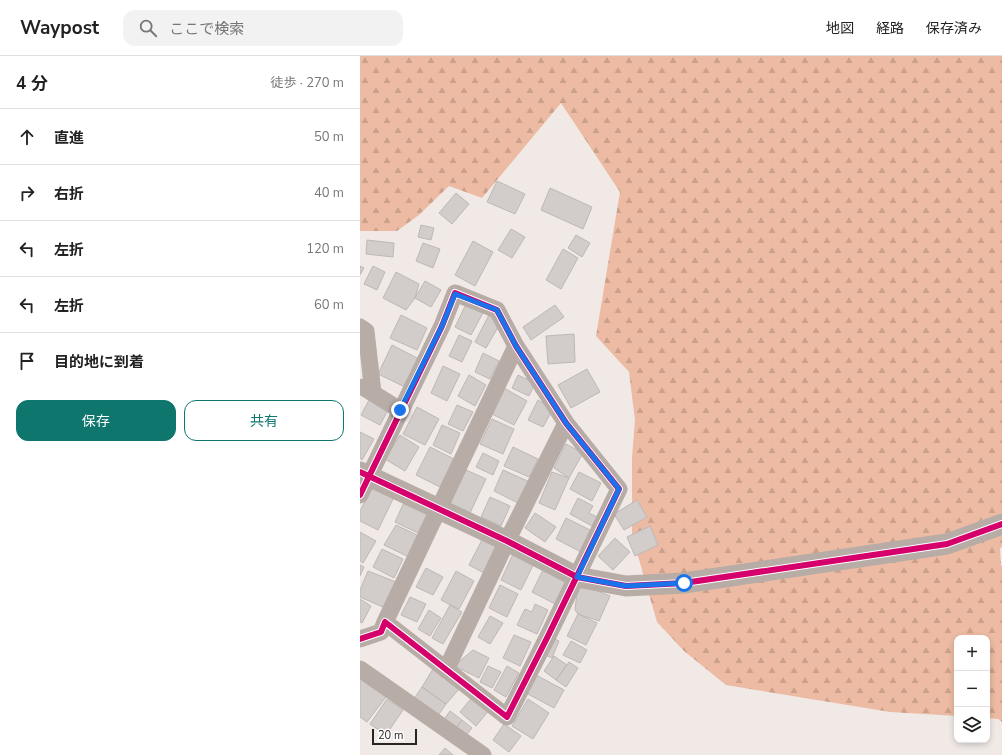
<!DOCTYPE html>
<html lang="ja">
<meta charset="utf-8">
<style>
body{margin:0;font-family:"Nunito Sans","Noto Sans JP",sans-serif;background:#f2f2f2;color:#222}
.controls{position:absolute;right:12px;bottom:12px;display:grid;overflow:hidden;border-radius:8px;box-shadow:0 2px 6px #0003}
.controls button{width:36px;height:36px;display:grid;place-items:center;padding:0;border:0;border-bottom:1px solid #e0e0e0;background:#fff;color:#222;font:20px sans-serif}
.scale{position:absolute;left:12px;bottom:10px;width:45px;box-sizing:border-box;padding-left:4px;border:2px solid #282422;border-top:0;font-size:11px;line-height:14px;white-space:nowrap;color:#282422;-webkit-text-stroke:3px #fff;paint-order:stroke}
.stop{position:absolute;width:12px;height:12px;margin:-9px;border:3px solid #1a73e8;border-radius:50%;background:#fff}
.stop.end{background:#1a73e8;border-color:#fff;box-shadow:0 1px 4px #0008}
.list{margin:0;padding:0;list-style:none}
h2{display:flex;justify-content:space-between;align-items:center;height:52px;margin:0;padding:0 16px;font-size:17px}
h2 small{font-size:13px;font-weight:400;color:#767676}
.list li{display:grid;grid-template-columns:26px 1fr auto;gap:12px;align-items:center;box-sizing:border-box;height:56px;padding:0 16px;border-top:1px solid #e0e0e0}
.list b{display:block;font-size:15px;white-space:nowrap}
.list em{font-size:13px;font-style:normal;color:#767676}
.actions{display:flex;gap:8px;padding:12px 16px}
.actions a{flex:1;padding:9px 0;border:1px solid #0f766e;border-radius:12px;text-align:center;font-size:14px;color:#0f766e}
.actions .main{background:#0f766e;color:#fff}
.icon{flex:none;width:22px;height:22px;fill:none;stroke:currentColor;stroke-width:2;stroke-linecap:round;stroke-linejoin:round}
.map{position:relative;flex:none;width:642px;height:699px;overflow:hidden}
header{display:flex;align-items:center;gap:24px;box-sizing:border-box;height:56px;padding:0 20px;background:#fff;border-bottom:1px solid #e0e0e0}
header strong{font-size:19px}
nav{display:flex;gap:22px;margin-inline-start:auto;font-size:14px}
.search{width:280px;height:36px;background:#f2f2f2;display:flex;align-items:center;gap:10px;box-sizing:border-box;padding:0 14px;border-radius:12px;color:#767676;font-size:15px}
main{display:flex}
aside{flex:1;background:#fff}
.map>svg:first-child{display:block}
</style>
<header>
<strong>Waypost</strong>
<div class="search"><svg class="icon" aria-label="search" viewBox="0 0 24 24"><circle cx="10" cy="10" r="6"/><path d="M15 15l6 6"/></svg>ここで検索</div>
<nav><a>地図</a><a>経路</a><a>保存済み</a></nav>
</header>
<main>
<aside>
<h2>4 分<small>徒歩 · 270 m</small></h2>
<ul class="list">
<li><svg class="icon" aria-label="ahead" viewBox="0 0 24 24"><path d="M12 20V5M6 11l6-6 6 6"/></svg><div><b>直進</b></div><em>50 m</em></li>
<li><svg class="icon" aria-label="right" viewBox="0 0 24 24"><path d="M7 20v-9h11M14 6l5 5-5 5"/></svg><div><b>右折</b></div><em>40 m</em></li>
<li><svg class="icon" aria-label="left" viewBox="0 0 24 24"><path d="M17 20v-9H6M10 6l-5 5 5 5"/></svg><div><b>左折</b></div><em>120 m</em></li>
<li><svg class="icon" aria-label="left" viewBox="0 0 24 24"><path d="M17 20v-9H6M10 6l-5 5 5 5"/></svg><div><b>左折</b></div><em>60 m</em></li>
<li><svg class="icon" aria-label="arrive" viewBox="0 0 24 24"><path d="M6 21V4h12l-3 4 3 4H6"/></svg><div><b>目的地に到着</b></div></li>
</ul>
<div class="actions"><a class="main">保存</a><a>共有</a></div>
</aside>
<div class="map">
<svg width="642" height="699" viewBox="0 0 642 699">
<defs>
<pattern id="forest-firs" width="22" height="20" patternUnits="userSpaceOnUse"><rect width="22" height="20" fill="#edbba3"/><path d="M5 1l3.5 6h-7zM16 11l3.5 6h-7z" fill="#cba18c"/></pattern>
</defs>
<rect width="100%" height="100%" fill="#f0e9e6"/>
<path fill="url(#forest-firs)" d="M0,0h642v490l-2,3 1,16 1,1v156l-4,-3 -11,-1v-80h-30v78l-67,-4 -164,-27 -42,-34 -27,-29 -25,-87v-77l3,-38 -6,-48 -33,-36 24,-144 -59,-89 -79,95 -33,-12 -30,29 -22,16h-37z"/>
<path fill="#d2ccca" stroke="#bdb8b6" d="M137,125l28,13 -10,20 -28,-12z
M190,132l42,19 -9,22 -42,-19z
M96,137l13,11 -17,20 -13,-11z
M61,169l13,3 -3,12 -13,-3z
M151,173l14,8 -13,21 -14,-8z
M216,179l14,8 -8,14 -14,-9z
M7,184l27,3 -1,14 -27,-3z
M113,185l20,11 -18,34 -20,-11z
M63,187l17,6 -7,19 -17,-7z
M203,193l15,9 -17,31 -15,-9z
M0,210l4,2 -4,7z
M13,210l12,6 -8,18 -13,-6z
M36,216l23,12 -4,14 -9,12 -23,-12z
M65,225l16,9 -10,17 -16,-9z
M107,246l17,9 -13,24 -16,-8z
M195,249l9,12 -33,23 -8,-13z
M41,259l26,13 -10,22 -27,-12z
M129,259l12,7 -15,26 -11,-6z
M214,278l1,28 -27,2 -2,-28z
M99,279l13,6 -10,21 -13,-6z
M32,289l29,15 -14,28 -29,-14z
M123,297l16,8 -9,18 -15,-7z
M83,310l17,8 -13,27 -16,-8z
M227,313l13,23 -29,16 -13,-23z
M109,319l17,10 -11,21 -17,-10z
M158,319l17,8 -6,13 -17,-8z
M144,332l23,13 -13,24 -24,-12z
M9,344l19,10 -8,15 -19,-10z
M178,344l15,9 -10,18 -15,-7z
M97,349l16,7 -10,19 -15,-7z
M57,351l22,12 -14,26 -22,-11z
M132,363l22,10 -11,25 -23,-10z
M82,369l18,8 -9,21 -18,-9z
M0,376l14,7 -12,21 -2,-2z
M40,379l19,12 -14,24 -20,-12z
M206,388l17,9 -14,25 -15,-10z
M70,391l24,12 -14,28 -24,-12z
M153,391l25,12 -9,18 -25,-11z
M123,397l16,8 -6,14 -17,-8z
M106,414l20,9 -16,34 -20,-9z
M143,414l27,12 -10,22 -26,-13z
M192,416l17,6 -14,32 -16,-7z
M219,416l22,11 -9,18 -22,-12z
M13,430l21,11 -16,33 -18,-9v-10z
M130,441l20,9 -9,20 -20,-9z
M218,442l15,8 -4,7 8,4 -5,9 -22,-12z
M45,444l23,12 -10,21 -23,-11z
M277,444l10,17 -23,13 -10,-16z
M175,457l21,14 -11,15 -20,-14z
M206,462l26,13 -11,21 -25,-13z
M36,469l23,11 -10,21 -25,-12z
M290,470l8,19 -23,11 -8,-19z
M0,476l16,9 -13,22 -3,-2z
M123,482l15,8 -14,27 -15,-8z
M255,482l15,14 -17,18 -15,-14z
M22,493l21,10 -9,19 -21,-11z
M154,496l21,9 -14,29 -20,-10z
M0,509l4,2 -4,9z
M66,512l17,9 -10,18 -17,-8z
M184,512l26,12 -13,25 -25,-13z
M8,515l28,11 -11,26 -25,-11v-7z
M96,515l18,10 -15,28 -18,-9z
M218,527l32,13 -11,25 -21,-7 -3,-4z
M140,529l18,9 -11,23 -18,-9z
M50,541l16,7 -9,18 -16,-7z
M0,543l11,7 -9,17 -2,-1z
M175,548l13,6 -11,24 -20,-9 8,-16 7,3z
M90,549l12,7 -19,32 -11,-6z
M69,554l12,8 -11,18 -12,-7z
M218,558l19,9 -11,22 -19,-9z
M130,560l13,7 -13,21 -12,-7z
M154,579l17,7 -11,24 -17,-8z
M188,580l11,5 -7,17 -11,-5z
M211,585l16,9 -7,13 -17,-8z
M113,594l16,8 -10,20 -25,-12z
M194,600l13,9 -11,15 -12,-9z
M209,606l9,6 -12,19 -10,-7z
M128,610l13,6 -9,16 -12,-6z
M147,610l12,7 -13,24 -12,-7z
M73,613l27,19 -14,16 -24,-17z
M176,619l28,15 -10,18 -28,-15z
M0,623l26,18 -19,25 -7,-5z
M62,631l24,17 -11,16 -24,-17z
M114,639l16,14 -14,17 -16,-14z
M27,643l16,11 -17,25 -16,-11z
M168,643l21,14 -16,26 -21,-13z
M90,655l12,9 -10,13 -12,-8z
M102,664l10,8 -10,12 -10,-7z
M144,668l17,12 -12,16 -16,-12z
M85,692l8,7h-14z"/>
<g fill="none" stroke-linecap="round" stroke-linejoin="round">
<path stroke="#b7aca6" stroke-width="17" d="M0,271l6,4 7,62
M3,331l37,23
M0,439l82,-169 13,-33 42,17 19,36 50,77 53,66 -71,147 -41,81 -122,-95 -4,10 -21,7
M25,566l131,-276
M0,613l123,86
M86,614l61,-129 59,-118"/>
<path stroke="#b7aca6" stroke-width="21" d="M0,416l147,69 70,36 49,9 58,-3 263,-39 55,-20"/>
<g stroke="#fff" stroke-width="8">
<path id="cycleway" d="M0,416l147,69 70,36 49,9 58,-3 263,-39 55,-20
M0,439l82,-169 13,-33 42,17 19,36 50,77 53,66 -71,147 -41,81 -122,-95 -4,10 -21,7"/>
</g>
<use href="#cycleway" stroke="#d6006c" stroke-width="6"/>
</g>
<g fill="none" stroke-linecap="round" stroke-linejoin="round">
<path stroke="#1a73e8" stroke-width="5" d="M40,354l42,-84 13,-32 42,16 19,36 50,77 53,66 -42,88 49,9 58,-3"/>
</g>
</svg>
<div class="controls">
<button>+</button>
<button>−</button>
<button><svg class="icon" aria-label="layers" viewBox="0 0 24 24"><path d="M12 4l9 5-9 5-9-5zM3 14l9 5 9-5"/></svg></button>
</div>
<div class="scale">20 m</div>
<div class="stop" style="left:324px;top:527px"></div>
<div class="stop end" style="left:40px;top:354px"></div>
</div>
</main>
